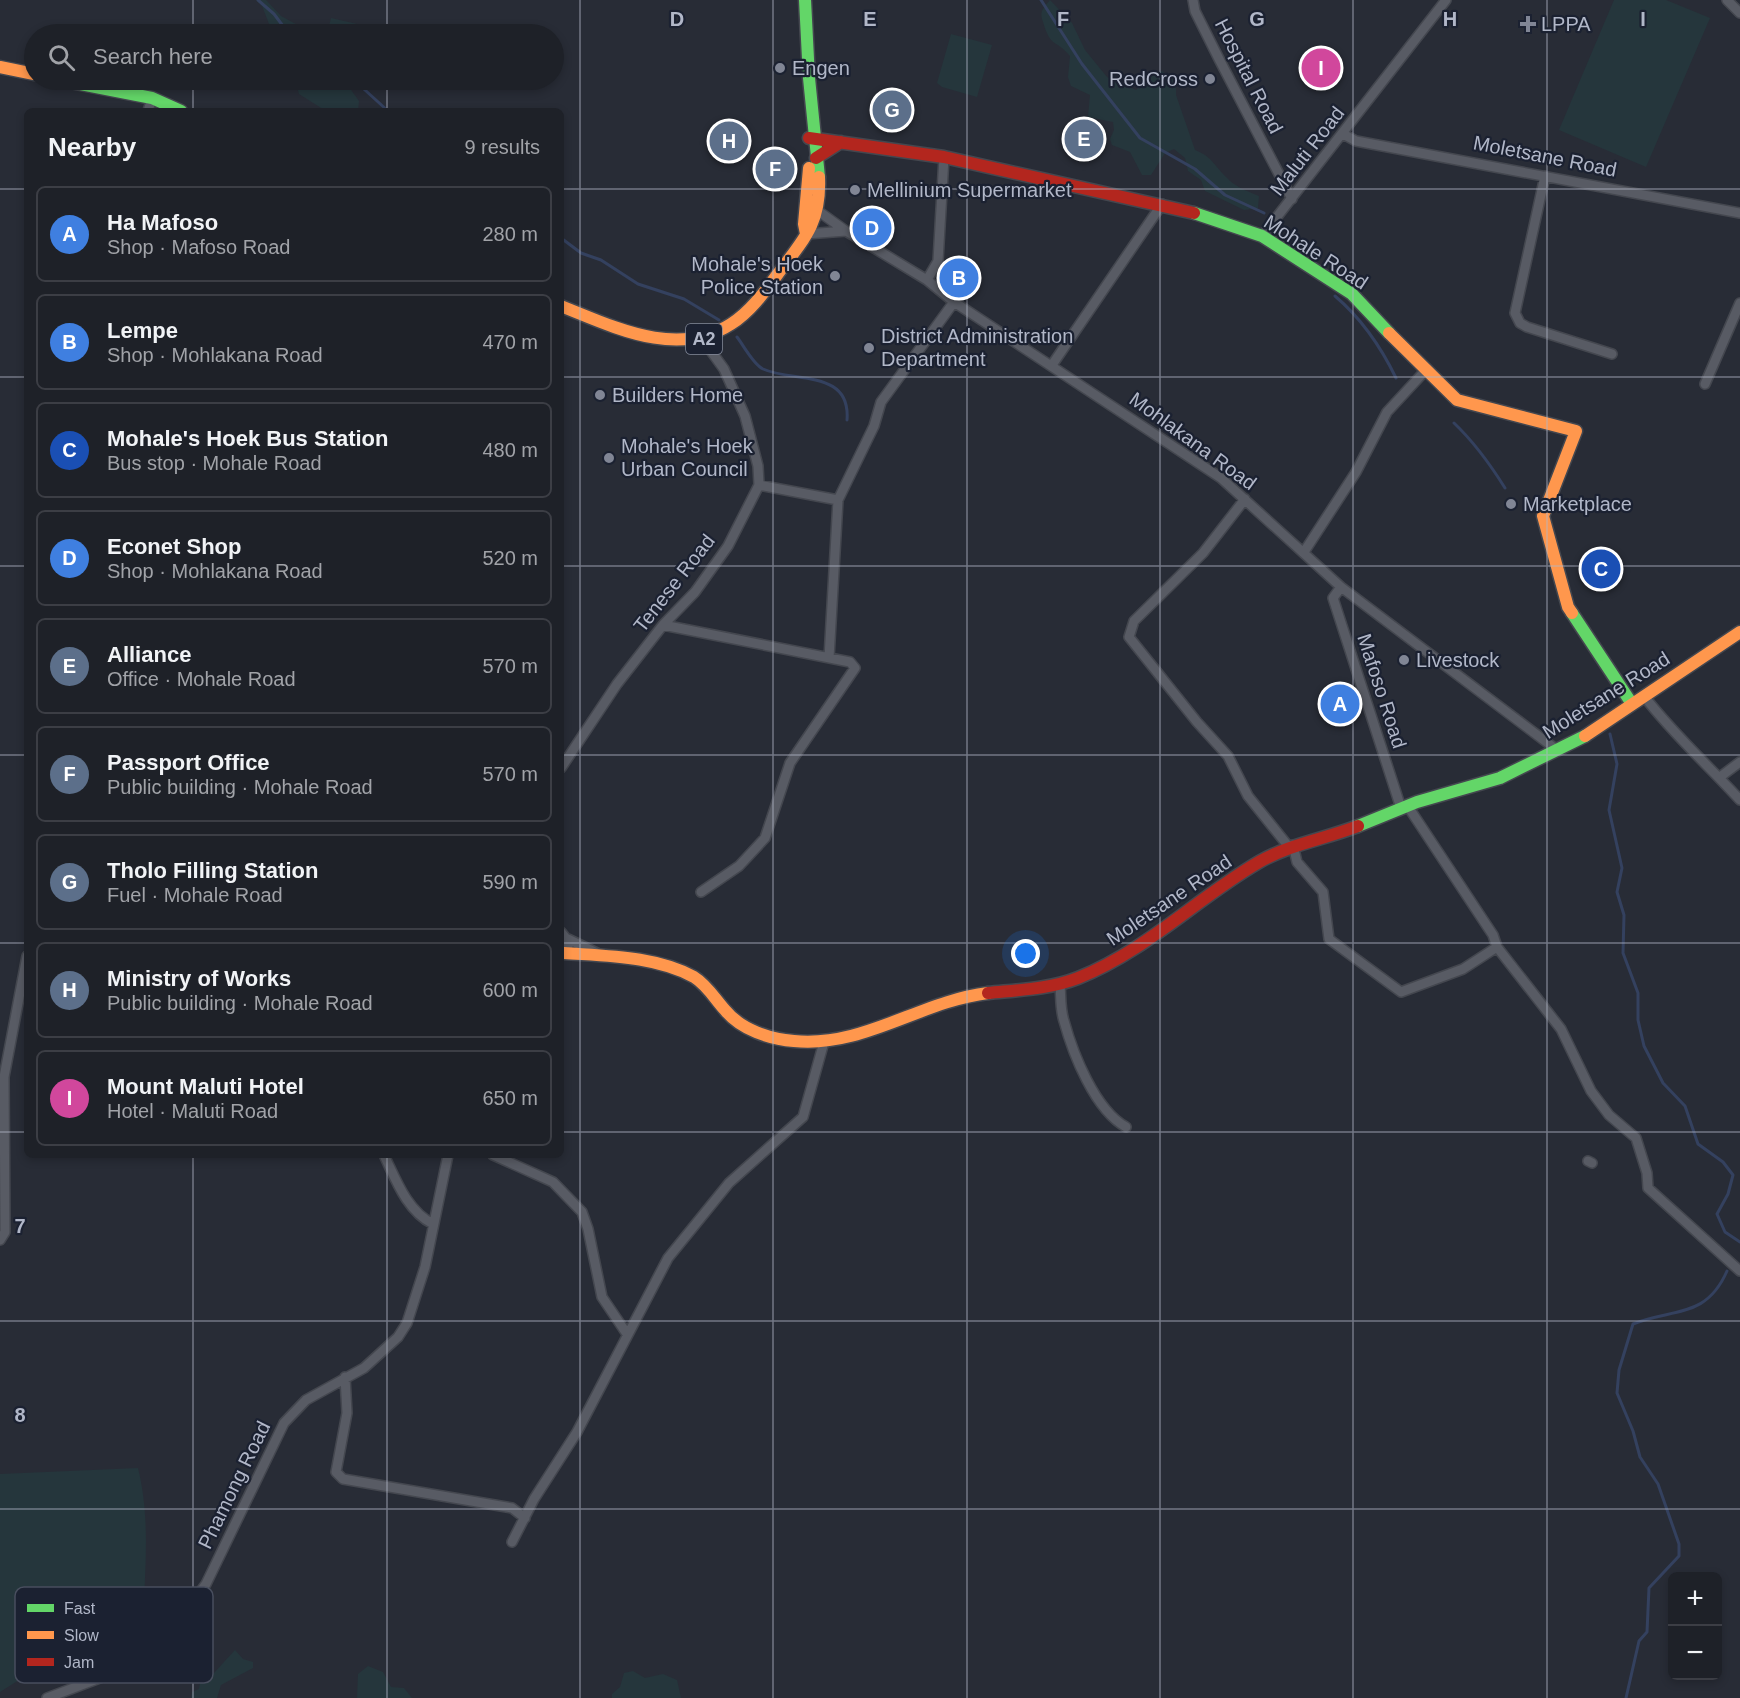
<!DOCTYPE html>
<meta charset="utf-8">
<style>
body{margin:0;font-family:Arial,sans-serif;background:#2b2e34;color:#f1f3f6}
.controls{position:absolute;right:18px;bottom:18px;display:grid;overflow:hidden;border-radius:9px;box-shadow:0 3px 9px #0003}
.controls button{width:54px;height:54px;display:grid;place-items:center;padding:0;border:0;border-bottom:2px solid #3c3e45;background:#1e2128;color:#f1f3f6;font:30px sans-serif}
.you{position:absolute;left:1026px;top:954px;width:21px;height:21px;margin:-15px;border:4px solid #fff;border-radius:50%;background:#1a73e8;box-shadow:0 0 0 9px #1a73e833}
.badge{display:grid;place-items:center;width:39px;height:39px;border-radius:50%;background:#818695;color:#fff;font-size:20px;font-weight:700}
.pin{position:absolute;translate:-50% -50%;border:3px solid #fff;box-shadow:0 2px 6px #0006}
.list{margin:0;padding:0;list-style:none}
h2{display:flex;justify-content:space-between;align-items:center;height:78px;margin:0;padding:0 24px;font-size:26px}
h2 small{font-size:20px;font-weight:400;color:#a1a3a8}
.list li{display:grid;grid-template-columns:39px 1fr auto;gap:18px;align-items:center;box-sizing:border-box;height:96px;margin:0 12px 12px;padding:0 12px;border:2px solid #3c3e45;border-radius:9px}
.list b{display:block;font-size:22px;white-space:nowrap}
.list p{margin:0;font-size:20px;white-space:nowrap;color:#a1a3a8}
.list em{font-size:20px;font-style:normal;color:#a1a3a8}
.icon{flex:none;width:33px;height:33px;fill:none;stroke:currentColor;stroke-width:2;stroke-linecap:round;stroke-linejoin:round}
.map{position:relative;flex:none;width:1740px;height:1698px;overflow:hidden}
.search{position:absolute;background:#1e2128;box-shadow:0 3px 9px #0003;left:24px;top:24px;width:540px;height:66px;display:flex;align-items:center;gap:15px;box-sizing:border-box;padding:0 21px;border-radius:33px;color:#a1a3a8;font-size:22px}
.panel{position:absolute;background:#1e2128;box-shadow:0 3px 9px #0003;left:24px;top:108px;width:540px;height:1050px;border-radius:9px}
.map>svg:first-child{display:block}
</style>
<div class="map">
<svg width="1740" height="1698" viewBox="0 0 1740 1698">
<rect width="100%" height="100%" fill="#282c36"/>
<path fill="#25363c" d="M256,0h10l15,16 33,18h-41l-11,-28z
M1050,0l22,23 13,27 22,27 29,13 15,-14 11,-5 14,10v14l19,55c16,6 19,15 31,27 9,10 21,14 33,19l-1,12 -14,2 -39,-19 -4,-11 -13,-9 -3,-13 -11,-9 -9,4 -14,22h-9l-12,-23 -18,-7 -2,-6 4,-9 -1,-8 -25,-5 2,-22 -19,-9 -3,-9 2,-21c-15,-18 -19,-7 -27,-34 -4,-11 0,-13 7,-22z
M1614,0h52l44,18 -64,149 -87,-37z
M331,18l26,6 9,7 -1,3h-38z
M951,34l41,11 -15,52 -35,-10 -5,-4z
M295,80h49l15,21 -1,10h-32l-27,-17z
M138,1468c11,45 8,87 6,133l-144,91v-218z
M235,1650l8,9 10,3v6l-32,17 -4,13h-26l1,-6 7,-3 2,-11 13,-5z
M368,1666l15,6 8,15 13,1 8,10h10h-65l1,-24z
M633,1671l12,7 18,-4 14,6 4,18h-69v-4l8,-7 4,-14z"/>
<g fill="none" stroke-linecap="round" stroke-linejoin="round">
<path stroke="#34415f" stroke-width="3" d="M258,0l16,14 15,20
M1041,0l41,64 58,74 55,31 30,26 39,18
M354,80l34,31
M1286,228l30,29
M561,238l20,15 20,7 37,24 46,15 35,21
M1335,296c27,23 46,51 61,82
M737,337c7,9 16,27 26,32 31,14 88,0 84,51
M1454,423c21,20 36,41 51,65
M1610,734l7,30 -8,46 13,58 -5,24 7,23 -1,38 15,40v27l6,26 19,37 22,23 13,38 25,18 10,13 -5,19 -11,20 8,18 15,10
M1626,1698l13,-57 8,-9 2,-44 30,-32v-12l-21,-60 -18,-27 -7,-26 -16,-38 2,-23 14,-46c40,-16 73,-5 94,-53"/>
<g stroke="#44474f" stroke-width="12">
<path id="street" d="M1193,0l2,11 24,48 73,140
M1727,0l13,13
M148,111l4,-13
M1343,134l13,7 384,72
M1545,176l-30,137 5,10 7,4 85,27
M814,208l32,23 81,49 27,22 267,176 120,109 216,163
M806,234l40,-3
M1262,236l184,-236
M927,280l11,-19 6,-104
M1052,365l110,-161
M1705,384l35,-81
M759,485l79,15
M1245,499l-42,54 -69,68 -5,16 68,85 31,34 20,40 41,51
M1304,552l52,-80 31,-60 38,-41
M1341,587l-8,11 68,210
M663,625l187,37 5,6 -65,95 -25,75 -26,28 -38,26
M829,658l9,-158 36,-74 7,-24 73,-100
M1644,696c29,38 64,69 96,104
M561,768l56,-84 46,-59 32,-33 33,-46 31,-61 -1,-19 -13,-50 -21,-47 -21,-29
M1720,777l20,-15
M1407,805l86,130 4,12 64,82 30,62 18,24 27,23 11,35 1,15 92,83
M1293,845l4,17 26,30 6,47 72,53 62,-23 34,-22
M561,932l8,10 -2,8 -6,4
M568,939l33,16
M1060,984c1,12 0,25 4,37 9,33 31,89 62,106
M384,1155c12,25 23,56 49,69
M493,1155l60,27 29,30 6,17 14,68 25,37
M1588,1161l4,2
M0,1240l5,-8 -1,-155 23,-121
M345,1377l2,36 -11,59 7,7 169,29 13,10
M512,1542l22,-43 43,-67 91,-174 61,-75 74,-66 21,-75
M47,1698l74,-28 21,-12 30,-28 34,-46 78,-161 22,-23 58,-32 34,-31 9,-14 18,-56 23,-112"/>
</g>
<g stroke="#44474f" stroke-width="15">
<path id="fast" d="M805,0l4,78 10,99
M60,80l92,18 29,13
M1194,213l68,23 90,58 37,39
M1572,613l60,91
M1358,826l59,-24 83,-24 85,-42"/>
</g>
<g stroke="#44474f" stroke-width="15">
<path id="slow" d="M0,67l34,7
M806,234l-2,-10 5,-56
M561,306c53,21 116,53 170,18 21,-13 37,-37 52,-57 24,-31 38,-48 36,-90
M1389,333l68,67 119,31 -33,85 25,91 4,6
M1585,736l155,-104
M564,953c42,3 92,3 130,24 13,8 21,22 31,33 16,20 45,29 69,31 69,7 127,-40 194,-48"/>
</g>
<g stroke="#44474f" stroke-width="15">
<path id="jam" d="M809,138l135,19 250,56
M816,158l25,-16
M988,993c30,-3 62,-4 90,-15 68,-27 119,-80 181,-116 31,-18 66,-23 99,-36"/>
</g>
<use href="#street" stroke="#585b64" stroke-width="9"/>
<use href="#fast" stroke="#63d668" stroke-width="12"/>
<use href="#slow" stroke="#ff974d" stroke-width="12"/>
<use href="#jam" stroke="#b3261e" stroke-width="12"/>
</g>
<path fill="none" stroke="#b1b7c8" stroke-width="1.5" stroke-opacity="0.55" d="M193,0v34M387,0v34M580,0v1698M773,0v1698M967,0v1698M1160,0v1698M1353,0v1698M1547,0v1698M193,80v31M387,80v31M0,189h27M561,189h1179M0,377h27M561,377h1179M0,566h27M561,566h1179M0,755h27M561,755h1179M0,943h27M561,943h1179M0,1132h27M561,1132h1179M193,1155v543M387,1155v543M0,1321h1740M0,1509h1740"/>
<g fill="#818695" stroke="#1b2131" stroke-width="2">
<path d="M1525 15h6v6h6v6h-6v6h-6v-6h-6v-6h6z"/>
<circle cx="780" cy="68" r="6"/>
<circle cx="1210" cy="79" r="6"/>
<circle cx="855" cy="190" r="6"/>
<circle cx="835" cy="276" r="6"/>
<circle cx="869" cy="348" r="6"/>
<circle cx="600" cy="395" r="6"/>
<circle cx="609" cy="458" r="6"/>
<circle cx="1511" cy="504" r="6"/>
<circle cx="1404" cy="660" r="6"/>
</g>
<g text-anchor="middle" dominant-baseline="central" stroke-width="4.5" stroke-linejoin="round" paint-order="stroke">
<rect fill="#1b2131" stroke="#848a9b" stroke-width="1.5" x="686" y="324" width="36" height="30" rx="4.5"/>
<g font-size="18" font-weight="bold" fill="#b1b7c8">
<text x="704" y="339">A2</text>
</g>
<g font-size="20" fill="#b1b7c8" stroke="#1b2131" text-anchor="start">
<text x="1541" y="24">LPPA</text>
<text x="792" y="68">Engen</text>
<text x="1198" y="79" text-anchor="end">RedCross</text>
<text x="867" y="190">Mellinium Supermarket</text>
<text x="823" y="264" text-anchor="end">Mohale's Hoek<tspan x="823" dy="23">Police Station</tspan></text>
<text x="881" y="336">District Administration<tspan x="881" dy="23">Department</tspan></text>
<text x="612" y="395">Builders Home</text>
<text x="621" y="446">Mohale's Hoek<tspan x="621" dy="23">Urban Council</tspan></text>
<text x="1523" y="504">Marketplace</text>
<text x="1416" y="660">Livestock</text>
</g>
<g font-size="20" fill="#b1b7c8" stroke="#1b2131">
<text transform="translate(1249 76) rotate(63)">Hospital Road</text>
<text transform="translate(1307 151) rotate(-52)">Maluti Road</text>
<text transform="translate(1545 156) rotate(11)">Moletsane Road</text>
<text transform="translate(1316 252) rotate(33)">Mohale Road</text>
<text transform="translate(1193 441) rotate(36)">Mohlakana Road</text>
<text transform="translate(674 583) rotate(-52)">Tenese Road</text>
<text transform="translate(1382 691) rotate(72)">Mafoso Road</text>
<text transform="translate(1606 695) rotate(-32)">Moletsane Road</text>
<text transform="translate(1169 900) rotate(-34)">Moletsane Road</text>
<text transform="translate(234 1485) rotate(-64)">Phamong Road</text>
</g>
</g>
<rect x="15" y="1587" width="198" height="96" rx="9" fill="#1b2131" stroke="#484e5e" stroke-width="1.5"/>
<rect x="27" y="1604" width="27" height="8" fill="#63d668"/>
<rect x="27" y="1631" width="27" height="8" fill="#ff974d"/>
<rect x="27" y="1658" width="27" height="8" fill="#b3261e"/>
<g font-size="16" fill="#b1b7c8">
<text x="64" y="1614">Fast</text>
<text x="64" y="1641">Slow</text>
<text x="64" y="1668">Jam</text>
</g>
<g font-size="20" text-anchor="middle" font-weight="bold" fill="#b1b7c8" stroke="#1b2131" stroke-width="4.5" stroke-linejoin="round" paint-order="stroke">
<text x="677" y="26">D</text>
<text x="870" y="26">E</text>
<text x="1063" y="26">F</text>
<text x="1257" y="26">G</text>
<text x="1450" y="26">H</text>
<text x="1643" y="26">I</text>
<text x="20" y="1233">7</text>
<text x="20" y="1422">8</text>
</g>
</svg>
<div class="controls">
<button>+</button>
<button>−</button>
</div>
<div class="you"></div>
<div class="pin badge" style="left:1340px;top:704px;background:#3f7fe0">A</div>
<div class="pin badge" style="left:959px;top:278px;background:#3f7fe0">B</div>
<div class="pin badge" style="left:1601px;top:569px;background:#1a4fb4">C</div>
<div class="pin badge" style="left:872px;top:228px;background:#3f7fe0">D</div>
<div class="pin badge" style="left:1084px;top:139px;background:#5c6f8a">E</div>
<div class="pin badge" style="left:775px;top:169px;background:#5c6f8a">F</div>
<div class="pin badge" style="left:892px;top:110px;background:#5c6f8a">G</div>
<div class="pin badge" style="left:729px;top:141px;background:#5c6f8a">H</div>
<div class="pin badge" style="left:1321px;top:68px;background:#d1479c">I</div>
<div class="search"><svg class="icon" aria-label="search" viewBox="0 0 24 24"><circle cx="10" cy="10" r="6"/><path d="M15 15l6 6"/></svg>Search here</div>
<section class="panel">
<h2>Nearby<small>9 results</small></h2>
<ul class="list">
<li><span class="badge" style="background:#3f7fe0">A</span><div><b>Ha Mafoso</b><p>Shop · Mafoso Road</p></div><em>280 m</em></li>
<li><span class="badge" style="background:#3f7fe0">B</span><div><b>Lempe</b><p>Shop · Mohlakana Road</p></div><em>470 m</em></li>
<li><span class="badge" style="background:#1a4fb4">C</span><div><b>Mohale's Hoek Bus Station</b><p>Bus stop · Mohale Road</p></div><em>480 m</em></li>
<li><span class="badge" style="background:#3f7fe0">D</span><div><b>Econet Shop</b><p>Shop · Mohlakana Road</p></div><em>520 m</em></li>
<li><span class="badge" style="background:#5c6f8a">E</span><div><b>Alliance</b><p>Office · Mohale Road</p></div><em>570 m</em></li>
<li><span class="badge" style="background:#5c6f8a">F</span><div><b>Passport Office</b><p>Public building · Mohale Road</p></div><em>570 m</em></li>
<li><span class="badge" style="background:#5c6f8a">G</span><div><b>Tholo Filling Station</b><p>Fuel · Mohale Road</p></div><em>590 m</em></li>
<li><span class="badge" style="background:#5c6f8a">H</span><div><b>Ministry of Works</b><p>Public building · Mohale Road</p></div><em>600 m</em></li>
<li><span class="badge" style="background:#d1479c">I</span><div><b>Mount Maluti Hotel</b><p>Hotel · Maluti Road</p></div><em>650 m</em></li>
</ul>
</section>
</div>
